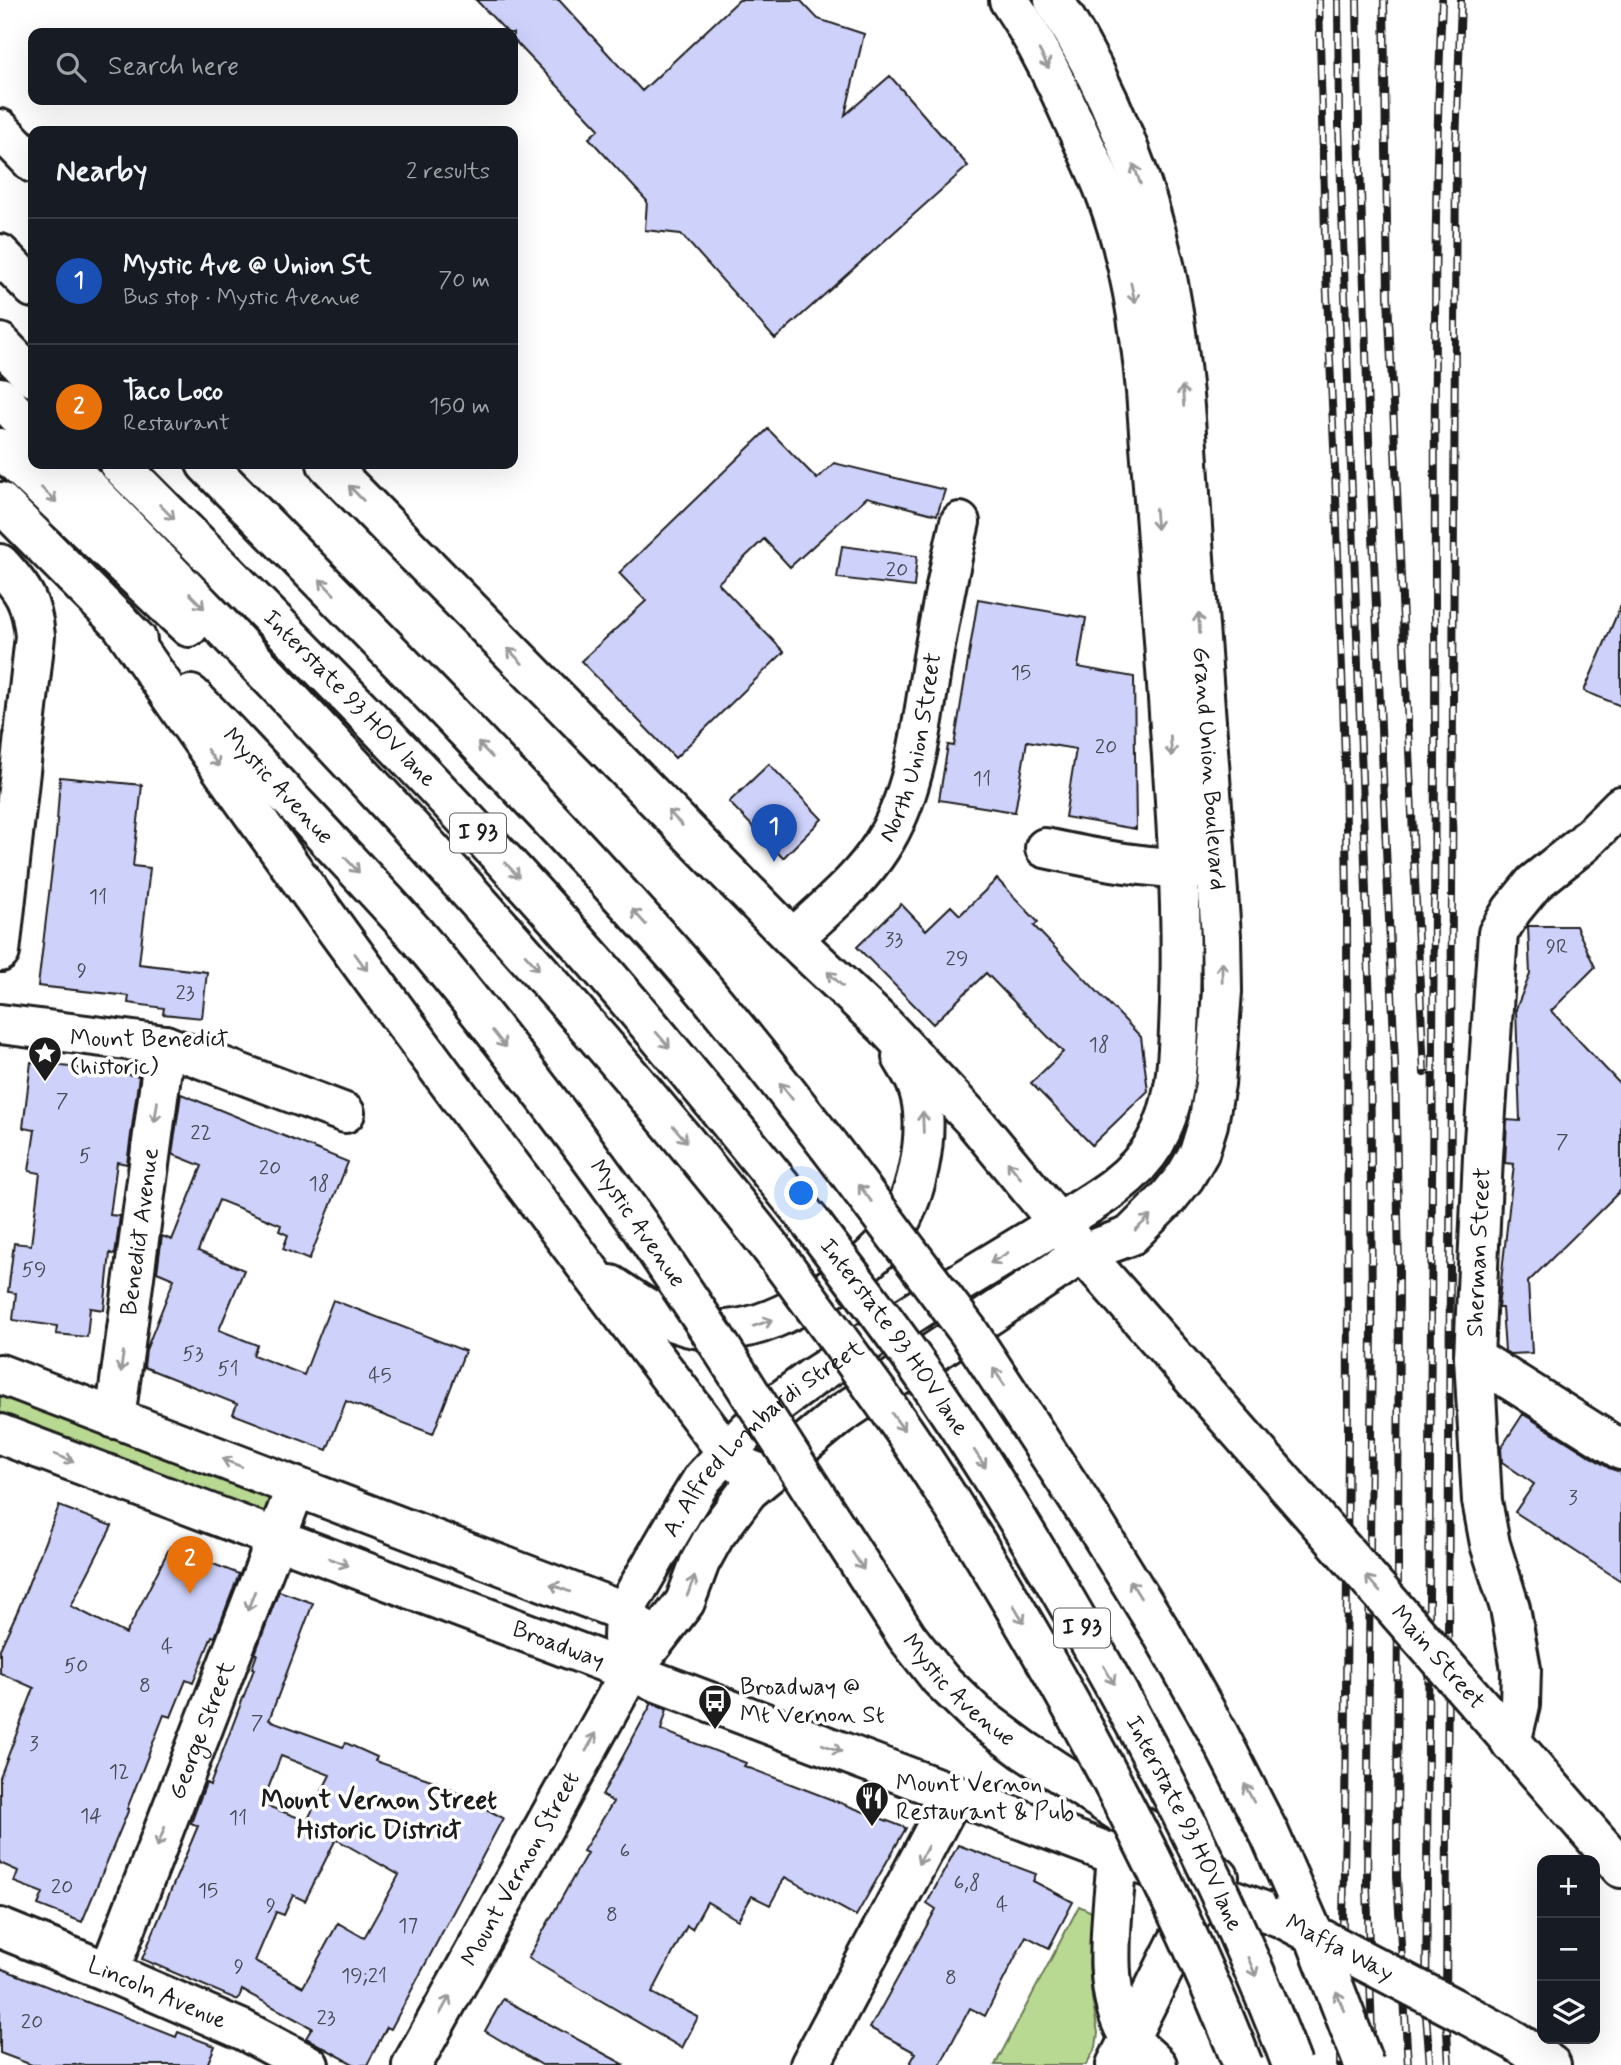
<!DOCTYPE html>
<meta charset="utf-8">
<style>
body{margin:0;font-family:Mynerve,sans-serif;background:#242831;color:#f1f3f6}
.controls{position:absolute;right:21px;bottom:21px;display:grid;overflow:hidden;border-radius:14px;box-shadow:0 7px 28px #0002}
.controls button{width:63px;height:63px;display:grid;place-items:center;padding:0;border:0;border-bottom:2px solid #363941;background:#171b24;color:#f1f3f6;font:35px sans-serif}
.you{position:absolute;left:802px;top:1194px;width:24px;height:24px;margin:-18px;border:5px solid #fff;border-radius:50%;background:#1a73e8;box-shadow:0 0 0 10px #1a73e833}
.badge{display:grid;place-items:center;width:46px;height:46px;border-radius:50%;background:#919294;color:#fff;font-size:23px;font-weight:700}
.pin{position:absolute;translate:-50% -58px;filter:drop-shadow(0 2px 4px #0008)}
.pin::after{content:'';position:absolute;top:37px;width:24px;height:21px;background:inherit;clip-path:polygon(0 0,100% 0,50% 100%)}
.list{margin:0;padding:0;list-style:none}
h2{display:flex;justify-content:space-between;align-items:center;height:91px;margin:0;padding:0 28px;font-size:30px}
h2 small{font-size:23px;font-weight:400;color:#9ea1a6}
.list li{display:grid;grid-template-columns:46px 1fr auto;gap:21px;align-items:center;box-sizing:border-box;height:126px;padding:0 28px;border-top:2px solid #363941}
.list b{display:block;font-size:26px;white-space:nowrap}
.list p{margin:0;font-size:23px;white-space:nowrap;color:#9ea1a6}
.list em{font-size:23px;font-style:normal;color:#9ea1a6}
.icon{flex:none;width:38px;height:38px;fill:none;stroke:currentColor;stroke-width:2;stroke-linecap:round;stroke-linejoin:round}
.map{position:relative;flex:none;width:1621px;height:2065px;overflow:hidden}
.search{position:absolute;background:#171b24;box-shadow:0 7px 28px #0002;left:28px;top:28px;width:490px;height:77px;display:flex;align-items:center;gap:18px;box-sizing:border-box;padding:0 24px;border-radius:14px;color:#9ea1a6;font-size:26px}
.panel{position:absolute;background:#171b24;box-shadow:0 7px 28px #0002;left:28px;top:126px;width:490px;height:343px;border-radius:14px}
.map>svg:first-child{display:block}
</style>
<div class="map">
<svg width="1621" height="2065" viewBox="0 0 1621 2065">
<rect width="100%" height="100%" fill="#fff"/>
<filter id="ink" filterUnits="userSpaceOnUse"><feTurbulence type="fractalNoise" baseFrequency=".0143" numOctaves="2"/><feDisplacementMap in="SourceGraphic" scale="14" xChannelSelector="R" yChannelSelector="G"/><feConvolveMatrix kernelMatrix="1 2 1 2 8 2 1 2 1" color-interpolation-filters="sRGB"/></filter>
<g filter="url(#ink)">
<path fill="#b8d992" stroke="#6a7a57" stroke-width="2" d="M0,1391l271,104 3,5 -3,11 -6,2 -170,-66 -95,-35z
M1079,1906l15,7 -5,51 3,35 6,34 -2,14 -10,18h-91z"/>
<path fill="#ced2fb" stroke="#1c1c1c" stroke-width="2" fill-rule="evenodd" d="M476,0h83l83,91 97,-91h61l18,19 46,15 -19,81 45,-39 78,90 -193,173 -94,-105 -36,-4 2,-29 -58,-63 10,-9 -86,-90v-6h-5z
M768,429l49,50 17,-16 111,27 -8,25 -70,-18 -77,70 -26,-28 -46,44 66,69 -109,106 -94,-97 65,-60 -27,-28z
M842,546l75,10 -3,31 -77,-9z
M978,599l108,19 -8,49 56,10 2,152 -71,-12 11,-68 -49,-8 -12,71 -76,-12 9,-55 6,1z
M1621,605v101l-37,-15z
M769,764l53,55 -39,39 -54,-56z
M60,777l82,8 -9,81 17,2 -11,96 68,8 -5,46 -39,-4 1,-6 -36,-5 1,-7 -91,-10 18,-150z
M997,879l41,43 -4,4 107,111 7,54 -56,54 -61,-62 32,-31 -77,-79 -53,51 -76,-77 44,-43 25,26 25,-24 9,9z
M1528,926h48l19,41 -44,44 70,74v105l-93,92 4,71 -22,1 -5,-3 -3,-43h-4l16,-144 -9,-1 2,-43 13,1 -4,-112 14,-35z
M31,1062l108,14 -12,88 -10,-2 -7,53 10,1 -5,39 -5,-2 -6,57 -14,-2 -3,29 -31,-3 1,-8 -44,-6 3,-27 -8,-1 6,-49 17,2 9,-72 -11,-2 6,-41 -12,-2z
M181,1094l167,68 -39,98 -26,-11 5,-14 -9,-4 2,-6 -62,-25 -21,51 46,19 -25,60 38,15 -4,10 51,20 29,-75 132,51 -32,83 -87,-33 -19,49 -94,-36 4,-10 -93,-37 2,-17 28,-71 -17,-7 5,-36 10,4 30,-74 -30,-12z
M1523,1414l86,54 12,4v109l-106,-69 19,-28 -32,-22 -1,-14z
M59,1506l53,20 -41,80 55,28 44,-87 69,27 -24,63 -3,-1 -19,47 -7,-3 -15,37 -7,-2 -37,94h2l-47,113 -44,-17 5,-12 -29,-11 4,-11 -18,-8v-86l34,-89 -34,-15v-24l18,-39z
M279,1591l34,12 -44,117 74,27 3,-4 31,14 -2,4 62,21 66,36 -112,211 -4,-2 -20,38h-12l-49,-27 6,-10 -70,-38 -4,10 -96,-41 56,-133 -7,-3 15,-40 4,2 44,-116 -2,-1 5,-14h-2zM281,1756l49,19 -23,46 -45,-17zM336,1839l63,36 -35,63 -26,-15 -35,64 -48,-26 21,-49 8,3 9,-20 12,6z
M652,1703l15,6 -6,21 85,33 -2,3 162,62 -50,88 -71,-39 -15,28 -18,-9 -14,24 -31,-18 -15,27 -5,-3 -35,67 46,24 -16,31 -154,-90 59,-105 -4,-2 30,-49 -11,-7z
M958,1845l78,29 -3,7 40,21 -24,46 -23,-12 -41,80 -15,-8 -30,57h-31l7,-12 -46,-25 66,-119 -9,-6z
M0,1968l176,69 2,-5 37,14 -8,19h-175l-32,-12z
M503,1999l122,66h-83l-57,-34z"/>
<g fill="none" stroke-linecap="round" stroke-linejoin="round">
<g stroke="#1c1c1c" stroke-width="44">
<g id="minor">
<path d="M1009,0c25,37 45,77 63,118 12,26 25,52 35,79 23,62 33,128 39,194 8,107 16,215 23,322 7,97 14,193 11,291 -2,47 -1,97 -25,139 -22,37 -62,59 -97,80"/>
<path id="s1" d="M1054,0c54,85 94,184 114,283 18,95 20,193 27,289 9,121 18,243 26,364l1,55 -7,93 -7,40 -9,29 -14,24 -17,21 -38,38 -47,17"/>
<path d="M0,564c23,25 32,38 35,72l-35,316"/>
<path d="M1045,848c54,12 106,21 161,21"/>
<path id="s2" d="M793,939c30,-29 66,-57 88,-92 35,-54 41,-122 51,-184 8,-47 17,-94 28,-141"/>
<path d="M0,1024l165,21 180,68"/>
<path d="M1474,1357l147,93"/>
<path id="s3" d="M115,1419l50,-374"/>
<path id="s4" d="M1511,1743l9,-38 1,-36 -11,-61 -20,-64 -8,-43 -8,-144 9,-201 15,-223 14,-23 22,-27 49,-39 38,-38"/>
<path d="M1117,1855c-3,53 -19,137 13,183 7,10 18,18 27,27"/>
<path id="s5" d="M0,1928l109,44 134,58 66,35"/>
<path id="s6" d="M109,1972l187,-485"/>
<path id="s7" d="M412,2065l218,-393"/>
<path d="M810,2065l144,-271"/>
<path d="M1116,2065l75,-150 7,-9"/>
</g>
</g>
<g stroke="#1c1c1c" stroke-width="44">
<g id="major">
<path d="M0,129l33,34"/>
<path d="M327,464l466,475 92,87 90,96 108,131 170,194"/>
<path d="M0,502l137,138"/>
<path d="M119,621c193,284 401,558 608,832 13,12 23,20 41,21"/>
<path id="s8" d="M191,695c40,40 78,82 117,123 36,39 73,77 108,117 79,93 153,191 223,290"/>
<path d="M611,1285c31,21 62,44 101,45 35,2 64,-11 95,-28 29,-16 58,-35 80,-61 29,-33 47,-115 30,-156 -3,-9 -10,-19 -15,-28"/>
<path d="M0,1374l624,238 30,30"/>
<path id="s9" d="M0,1434l1282,484"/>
<path id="s10" d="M821,1504l86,133 33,42 37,36 47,35 195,127"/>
<path id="s11" d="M623,1638l1,-26 61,-105 18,-29 45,-48 30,-27 35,-26 143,-92 102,-62"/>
<path d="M638,1663l47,-61 15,-40 15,-27 33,-44 90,-75 245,-163"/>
<path d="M1483,1709l138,159"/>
<path d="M1469,2016l46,25 36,24"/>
</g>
</g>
<g stroke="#1c1c1c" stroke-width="44">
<g id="highway">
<path d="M0,254l33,34"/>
<path d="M0,343l33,34"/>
<path d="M0,397l33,34"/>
<path d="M0,448l189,179"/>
<path d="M65,464c245,252 488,507 706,784"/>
<path id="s12" d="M119,464c162,164 326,326 478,500 74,85 144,172 215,260"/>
<path d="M206,464c160,163 320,324 472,495 52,60 101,123 150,186"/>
</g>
</g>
<use href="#minor" stroke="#fff" stroke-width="38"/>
<use href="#major" stroke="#fff" stroke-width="38"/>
<use href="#highway" stroke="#fff" stroke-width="38"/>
<g stroke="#1c1c1c" stroke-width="8">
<path id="rail" d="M1319,0l7,273 9,195 10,290 2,144 1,542 -3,379 -5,242
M1338,0l1,125 31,880 2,320 -5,562 6,178
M1357,0l2,128 9,287 27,649 4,202 -2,610 11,189
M1384,0l4,297 36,776
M1430,2065l-4,-50c3,-415 6,-831 9,-1246 1,-256 -4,-513 7,-769
M1449,2065l-3,-50 10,-1870 5,-145"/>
</g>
<use href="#rail" stroke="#fff" stroke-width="5" stroke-dasharray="16" stroke-linecap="butt"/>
<g stroke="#1c1c1c" stroke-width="44" stroke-linecap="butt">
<g id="major-bridge">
<path d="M639,1225l72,107 110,172"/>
<path id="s13" d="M1253,1447l230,262"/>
<path id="s14" d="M1282,1918l187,98"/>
</g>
</g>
<g stroke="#1c1c1c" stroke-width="44" stroke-linecap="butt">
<g id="highway-bridge">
<path d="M828,1145l140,186 129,197 63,102 58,103 52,102 46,105 48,125"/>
<path id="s15" d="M812,1224c44,59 90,117 131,179 41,60 78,122 115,184 90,153 171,311 234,478"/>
<path d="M771,1248c45,61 91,122 134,184 53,78 102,161 149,243 71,126 136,255 189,390"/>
</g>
</g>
<use href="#major-bridge" stroke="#fff" stroke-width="38"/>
<use href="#highway-bridge" stroke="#fff" stroke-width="38"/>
</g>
<defs><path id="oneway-shaft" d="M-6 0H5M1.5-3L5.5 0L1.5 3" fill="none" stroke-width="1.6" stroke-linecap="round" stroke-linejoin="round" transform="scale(1.75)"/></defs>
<g stroke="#999">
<use href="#oneway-shaft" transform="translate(1044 59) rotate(62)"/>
<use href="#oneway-shaft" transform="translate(1137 174) rotate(-109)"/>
<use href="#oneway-shaft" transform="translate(1133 293) rotate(78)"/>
<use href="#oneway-shaft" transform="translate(1183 396) rotate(-94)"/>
<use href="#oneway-shaft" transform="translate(356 493) rotate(-134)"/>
<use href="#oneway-shaft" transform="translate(49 495) rotate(44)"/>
<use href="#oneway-shaft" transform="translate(167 512) rotate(45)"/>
<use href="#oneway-shaft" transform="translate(1156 519) rotate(86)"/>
<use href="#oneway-shaft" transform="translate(327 587) rotate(-134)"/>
<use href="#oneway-shaft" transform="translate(197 601) rotate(46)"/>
<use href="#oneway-shaft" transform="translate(1199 623) rotate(-94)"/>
<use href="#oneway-shaft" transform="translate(515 656) rotate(-134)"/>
<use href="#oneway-shaft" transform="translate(1171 746) rotate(86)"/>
<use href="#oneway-shaft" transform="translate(485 750) rotate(-134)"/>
<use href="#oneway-shaft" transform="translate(213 758) rotate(55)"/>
<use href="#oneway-shaft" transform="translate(675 818) rotate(-134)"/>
<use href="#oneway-shaft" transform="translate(352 865) rotate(47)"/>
<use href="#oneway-shaft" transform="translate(512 870) rotate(47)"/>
<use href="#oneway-shaft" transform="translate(639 917) rotate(-132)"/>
<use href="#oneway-shaft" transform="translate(361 962) rotate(54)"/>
<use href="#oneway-shaft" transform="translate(532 962) rotate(48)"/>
<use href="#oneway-shaft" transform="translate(1222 972) rotate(-91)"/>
<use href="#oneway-shaft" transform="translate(835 979) rotate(-137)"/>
<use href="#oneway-shaft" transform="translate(499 1039) rotate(52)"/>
<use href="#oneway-shaft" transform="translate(663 1040) rotate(49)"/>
<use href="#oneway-shaft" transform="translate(786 1091) rotate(-128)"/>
<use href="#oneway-shaft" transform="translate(156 1112) rotate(98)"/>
<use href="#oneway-shaft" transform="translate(923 1122) rotate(-92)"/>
<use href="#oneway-shaft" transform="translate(680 1134) rotate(50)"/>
<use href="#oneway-shaft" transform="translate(1014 1170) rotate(-129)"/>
<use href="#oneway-shaft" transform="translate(865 1193) rotate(-127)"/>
<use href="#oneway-shaft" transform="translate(1143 1223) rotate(-43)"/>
<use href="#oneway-shaft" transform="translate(999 1258) rotate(149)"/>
<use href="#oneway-shaft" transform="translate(763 1323) rotate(-19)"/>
<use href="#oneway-shaft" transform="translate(122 1362) rotate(98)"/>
<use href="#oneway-shaft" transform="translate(999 1377) rotate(-124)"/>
<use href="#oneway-shaft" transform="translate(898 1422) rotate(54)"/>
<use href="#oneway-shaft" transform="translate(64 1458) rotate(21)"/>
<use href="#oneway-shaft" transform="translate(980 1459) rotate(57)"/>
<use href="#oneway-shaft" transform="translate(232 1463) rotate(-159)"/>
<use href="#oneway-shaft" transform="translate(858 1561) rotate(57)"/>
<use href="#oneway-shaft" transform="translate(339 1562) rotate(21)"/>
<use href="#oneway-shaft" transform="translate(1373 1584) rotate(-131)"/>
<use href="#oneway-shaft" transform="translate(691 1586) rotate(-69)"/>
<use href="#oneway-shaft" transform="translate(560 1588) rotate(-159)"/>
<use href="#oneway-shaft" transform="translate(1135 1589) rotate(-122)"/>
<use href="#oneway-shaft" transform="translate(251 1601) rotate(111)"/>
<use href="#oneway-shaft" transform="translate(1019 1614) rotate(59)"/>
<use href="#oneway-shaft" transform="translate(1109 1675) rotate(60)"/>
<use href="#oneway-shaft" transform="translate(591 1742) rotate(-61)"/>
<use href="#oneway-shaft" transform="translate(832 1748) rotate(21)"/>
<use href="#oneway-shaft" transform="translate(1249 1793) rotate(-117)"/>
<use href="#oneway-shaft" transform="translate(161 1837) rotate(111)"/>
<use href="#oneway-shaft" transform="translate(923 1855) rotate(118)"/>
<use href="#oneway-shaft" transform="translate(1252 1967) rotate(67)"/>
<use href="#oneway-shaft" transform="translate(1340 2001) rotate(-111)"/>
<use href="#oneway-shaft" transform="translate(445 2005) rotate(-61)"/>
</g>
</g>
<defs>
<g id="sight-pin" transform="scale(1.75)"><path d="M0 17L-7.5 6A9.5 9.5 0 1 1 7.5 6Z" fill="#1c1c1c" stroke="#fff"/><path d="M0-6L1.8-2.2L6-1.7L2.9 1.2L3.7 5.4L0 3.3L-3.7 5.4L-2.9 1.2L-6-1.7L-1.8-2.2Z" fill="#fff"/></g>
<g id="bus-pin" transform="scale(1.75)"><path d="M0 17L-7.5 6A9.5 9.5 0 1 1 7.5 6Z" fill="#1c1c1c" stroke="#fff"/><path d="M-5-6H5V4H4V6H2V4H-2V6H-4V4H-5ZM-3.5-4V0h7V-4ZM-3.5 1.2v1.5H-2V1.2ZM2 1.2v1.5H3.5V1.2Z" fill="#fff"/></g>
<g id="restaurant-pin" transform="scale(1.75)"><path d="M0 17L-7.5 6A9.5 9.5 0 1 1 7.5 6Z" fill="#1c1c1c" stroke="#fff"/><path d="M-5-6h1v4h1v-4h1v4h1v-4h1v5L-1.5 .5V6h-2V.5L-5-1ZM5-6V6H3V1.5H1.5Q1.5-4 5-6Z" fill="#fff"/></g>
</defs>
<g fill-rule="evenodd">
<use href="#sight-pin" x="45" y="1053"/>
<use href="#bus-pin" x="715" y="1701"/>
<use href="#restaurant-pin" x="872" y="1798"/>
</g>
<g text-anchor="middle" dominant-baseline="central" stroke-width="7" stroke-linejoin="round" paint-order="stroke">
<g font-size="21" fill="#484a54">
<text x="897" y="570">20</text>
<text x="1021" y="673">15</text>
<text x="1106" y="747">20</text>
<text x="982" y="779">11</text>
<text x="98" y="897">11</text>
<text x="894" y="940">33</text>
<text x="1557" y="947">9R</text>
<text x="957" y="959">29</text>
<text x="82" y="971">9</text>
<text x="185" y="993">23</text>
<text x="1099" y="1045">18</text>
<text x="62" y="1101">7</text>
<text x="201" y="1133">22</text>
<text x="1562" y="1142">7</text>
<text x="85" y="1156">5</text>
<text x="270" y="1168">20</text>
<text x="319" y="1184">18</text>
<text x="34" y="1270">59</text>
<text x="193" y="1354">53</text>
<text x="228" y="1369">51</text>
<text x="380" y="1376">45</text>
<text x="1573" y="1498">3</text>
<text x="167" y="1647">4</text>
<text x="76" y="1666">50</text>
<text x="145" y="1686">8</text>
<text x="257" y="1723">7</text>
<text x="34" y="1744">3</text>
<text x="119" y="1772">12</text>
<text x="91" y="1816">14</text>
<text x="238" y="1818">11</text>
<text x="625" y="1851">6</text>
<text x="967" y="1883">6,8</text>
<text x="62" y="1887">20</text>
<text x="208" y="1891">15</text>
<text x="1002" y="1905">4</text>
<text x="271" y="1906">9</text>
<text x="612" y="1915">8</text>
<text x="408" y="1926">17</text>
<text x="239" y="1967">9</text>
<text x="364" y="1976">19;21</text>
<text x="951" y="1978">8</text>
<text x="326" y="2018">23</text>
<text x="32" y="2022">20</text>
</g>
<g fill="#fff" stroke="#606060" stroke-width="2">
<rect x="450" y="813.5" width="56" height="39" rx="5"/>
<rect x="1054" y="1608.5" width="56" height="39" rx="5"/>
</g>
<g font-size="23" font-weight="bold" fill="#1c1c1c">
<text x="478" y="833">I 93</text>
<text x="1082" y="1628">I 93</text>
</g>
<g font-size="24" fill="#1c1c1c" stroke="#fff">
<text stroke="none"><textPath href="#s12" startOffset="329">Interstate 93 HOV lane</textPath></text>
<text stroke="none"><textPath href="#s2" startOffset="233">North Union Street</textPath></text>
<text stroke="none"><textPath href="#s1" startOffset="794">Grand Union Boulevard</textPath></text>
<text stroke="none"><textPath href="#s8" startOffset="126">Mystic Avenue</textPath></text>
<text transform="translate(637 1224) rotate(55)">Mystic Avenue</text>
<text stroke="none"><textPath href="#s3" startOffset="189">Benedict Avenue</textPath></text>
<text stroke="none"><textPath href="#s4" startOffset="497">Sherman Street</textPath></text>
<text stroke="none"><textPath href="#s15" startOffset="140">Interstate 93 HOV lane</textPath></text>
<text stroke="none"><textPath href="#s11" startOffset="252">A. Alfred Lombardi Street</textPath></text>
<text stroke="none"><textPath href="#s9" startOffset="597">Broadway</textPath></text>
<text stroke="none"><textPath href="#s13" startOffset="280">Main Street</textPath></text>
<text stroke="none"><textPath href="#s10" startOffset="233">Mystic Avenue</textPath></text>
<text stroke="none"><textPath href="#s6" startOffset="259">George Street</textPath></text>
<text stroke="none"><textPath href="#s15" startOffset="707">Interstate 93 HOV lane</textPath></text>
<text stroke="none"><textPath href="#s7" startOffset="224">Mount Vernon Street</textPath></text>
<text stroke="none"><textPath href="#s14" startOffset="65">Maffa Way</textPath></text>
<text stroke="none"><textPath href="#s5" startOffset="170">Lincoln Avenue</textPath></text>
</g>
<g font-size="24" fill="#1c1c1c" stroke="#fff" text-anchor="start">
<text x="70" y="1039">Mount Benedict<tspan x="70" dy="28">(historic)</tspan></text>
<text x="740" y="1687">Broadway @<tspan x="740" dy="28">Mt Vernon St</tspan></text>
<text x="896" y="1784">Mount Vernon<tspan x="896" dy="28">Restaurant &amp; Pub</tspan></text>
</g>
<g font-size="26" font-weight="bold" fill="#1c1c1c" stroke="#fff">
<text x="379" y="1801">Mount Vernon Street<tspan x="379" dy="30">Historic District</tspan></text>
</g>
</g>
</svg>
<div class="controls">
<button>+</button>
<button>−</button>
<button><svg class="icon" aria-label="layers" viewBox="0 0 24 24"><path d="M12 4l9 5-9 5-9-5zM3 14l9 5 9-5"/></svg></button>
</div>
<div class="you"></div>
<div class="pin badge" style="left:774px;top:862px;background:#1a4fb4">1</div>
<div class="pin badge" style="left:190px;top:1594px;background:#e8710a">2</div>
<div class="search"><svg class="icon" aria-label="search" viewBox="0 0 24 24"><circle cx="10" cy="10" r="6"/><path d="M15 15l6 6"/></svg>Search here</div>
<section class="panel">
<h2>Nearby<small>2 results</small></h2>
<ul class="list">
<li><span class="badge" style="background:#1a4fb4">1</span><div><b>Mystic Ave @ Union St</b><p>Bus stop · Mystic Avenue</p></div><em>70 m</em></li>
<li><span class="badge" style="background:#e8710a">2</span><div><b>Taco Loco</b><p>Restaurant</p></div><em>150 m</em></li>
</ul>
</section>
</div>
